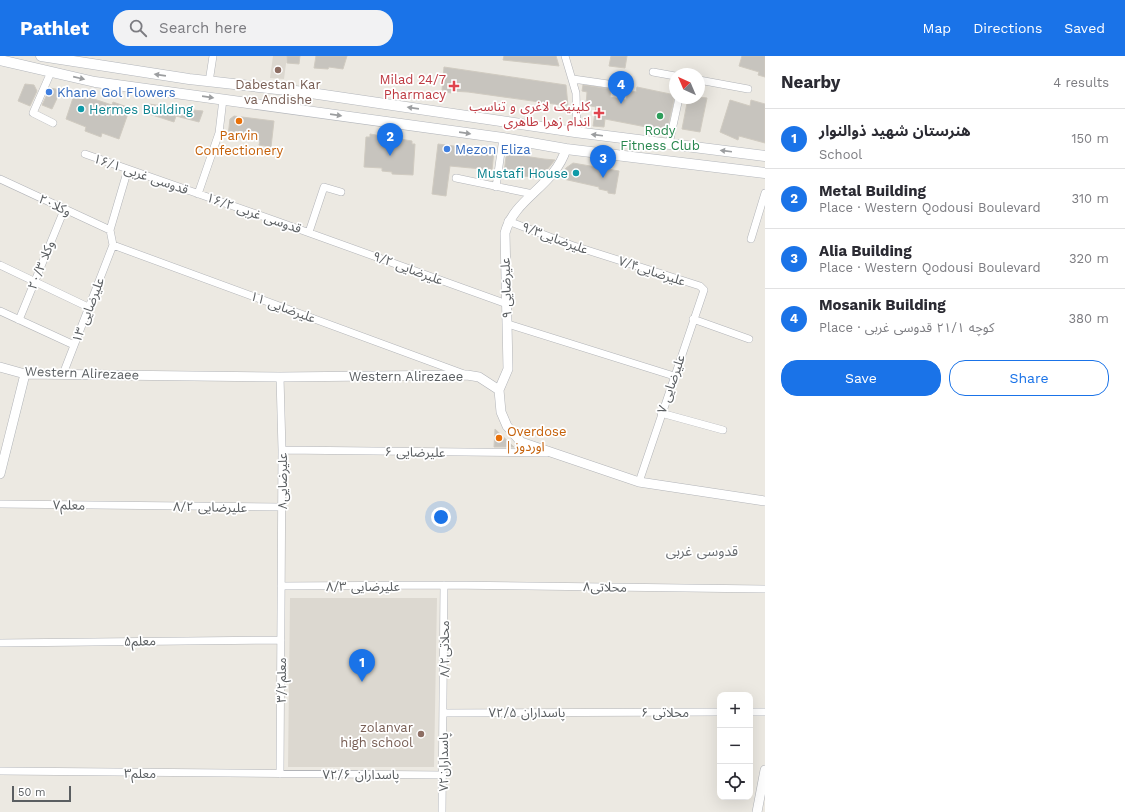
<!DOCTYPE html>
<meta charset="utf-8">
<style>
body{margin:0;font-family:"Work Sans","Noto Sans Arabic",sans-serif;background:#f2f2f3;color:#2b2b33}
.controls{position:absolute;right:12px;bottom:12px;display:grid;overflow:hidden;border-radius:8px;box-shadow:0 4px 16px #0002}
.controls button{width:36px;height:36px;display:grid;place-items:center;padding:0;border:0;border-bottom:1px solid #e1e1e2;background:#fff;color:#2b2b33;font:20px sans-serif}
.compass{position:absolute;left:669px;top:12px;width:36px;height:36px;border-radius:50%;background:#fff;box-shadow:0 4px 16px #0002;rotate:316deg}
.scale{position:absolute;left:12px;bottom:10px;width:59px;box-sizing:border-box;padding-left:4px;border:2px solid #5a5e61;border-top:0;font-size:11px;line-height:14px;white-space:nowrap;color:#5a5e61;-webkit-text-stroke:3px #fff;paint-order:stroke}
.you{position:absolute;left:441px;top:461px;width:14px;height:14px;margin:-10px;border:3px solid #fff;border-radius:50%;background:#1a73e8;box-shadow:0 0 0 6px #1a73e833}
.badge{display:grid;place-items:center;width:26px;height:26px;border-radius:50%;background:#1a73e8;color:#fff;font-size:13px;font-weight:700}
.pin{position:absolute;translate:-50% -33px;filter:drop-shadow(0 1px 2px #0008)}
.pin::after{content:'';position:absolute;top:21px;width:14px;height:12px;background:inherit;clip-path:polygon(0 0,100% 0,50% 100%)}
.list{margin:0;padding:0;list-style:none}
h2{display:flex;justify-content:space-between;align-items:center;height:52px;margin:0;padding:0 16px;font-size:17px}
h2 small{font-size:13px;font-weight:400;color:#7c7c81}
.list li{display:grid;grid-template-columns:26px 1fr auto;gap:12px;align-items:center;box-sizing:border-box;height:60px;padding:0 16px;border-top:1px solid #e1e1e2}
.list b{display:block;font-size:15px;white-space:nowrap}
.list p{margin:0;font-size:13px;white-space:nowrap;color:#7c7c81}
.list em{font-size:13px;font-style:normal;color:#7c7c81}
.actions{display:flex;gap:8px;padding:12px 16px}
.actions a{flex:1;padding:9px 0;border:1px solid #1a73e8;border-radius:16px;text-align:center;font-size:14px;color:#1a73e8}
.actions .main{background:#1a73e8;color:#fff}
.icon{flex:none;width:22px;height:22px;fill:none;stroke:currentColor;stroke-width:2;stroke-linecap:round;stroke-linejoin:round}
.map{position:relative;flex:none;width:765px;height:756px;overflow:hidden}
header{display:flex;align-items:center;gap:24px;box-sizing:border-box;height:56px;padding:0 20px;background:#1a73e8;color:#fff}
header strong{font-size:19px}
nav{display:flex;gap:22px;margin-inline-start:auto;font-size:14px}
.search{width:280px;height:36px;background:#f2f2f3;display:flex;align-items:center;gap:10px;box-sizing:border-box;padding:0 14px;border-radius:16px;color:#7c7c81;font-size:15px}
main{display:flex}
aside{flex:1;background:#fff}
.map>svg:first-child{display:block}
</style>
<header>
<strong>Pathlet</strong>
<div class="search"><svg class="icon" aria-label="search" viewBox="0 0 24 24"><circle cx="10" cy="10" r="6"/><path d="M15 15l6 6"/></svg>Search here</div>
<nav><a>Map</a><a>Directions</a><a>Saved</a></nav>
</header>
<main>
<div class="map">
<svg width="765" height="756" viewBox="0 0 765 756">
<rect width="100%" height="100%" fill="#ece9e2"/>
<path fill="#dcd8d0" d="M273,0h14l-3,23 -14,-1z
M290,542h147l-3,169h-146z"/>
<path fill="#c7c4be" stroke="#d0cbc1" d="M287,0h13l-1,8 -12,-1z
M316,0h31l-4,13 -14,-2 -1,2 -14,-1z
M504,0h52l3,10 -56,-6z
M611,0h16l-2,12 -16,-2z
M742,0h23v21l-7,-2 1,-3 -20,-6z
M444,11l122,18 2,21 -100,-14 -17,-1v2l-6,-1v-2h-3z
M25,28l9,1 3,6 -7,15 -12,-5z
M583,29l28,4 -1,8 16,3 2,-10 8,2 1,-5 38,8 -8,36 -62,-12 -1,8 -11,-1 3,-19 -10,-2 1,-13 -5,-1z
M50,32l11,2 -9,19 -10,-4z
M74,39l12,3 2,-1 24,8 1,-3 17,6 -11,31 -17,-6 -1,4 -16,-6 1,-4 -20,-8z
M699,41l8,1 -7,34 -18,-3 6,-31z
M730,44l20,6 1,-6 14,4v39l-26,-7 -1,4 -18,-8z
M149,48l34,5 20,2 -4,11 -23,-6 -2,6 -28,-9z
M234,60l40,5 -3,26 -12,-2 1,-4 -4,-1 -28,-4 2,-17z
M370,78l42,7v3h3l-2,31 -21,-1v-2l-10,-1v-3l-18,-1 2,-30h4z
M438,88l56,7 -2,19 -42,-4 -4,30 -14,-2z
M510,98l34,5 11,1 -14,17 -24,-1 -13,-3 2,-16z
M573,107l46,8 -4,23 -7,-1v-2l-9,-2v-2l-40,-9 7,-10z
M495,373l19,18h-20z"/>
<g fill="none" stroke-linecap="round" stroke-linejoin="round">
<g stroke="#b2b4b8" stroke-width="8">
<path id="minor" d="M565,0l11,37 1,39
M51,16l-18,41 20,10
M653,16l22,4
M573,23l49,7
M699,24l49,9
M209,26l4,-26
M669,88l10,-46
M85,98l194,68 228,82
M456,122l77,16
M0,123l110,51
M496,131l7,-49
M198,138l21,-61 4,-34
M508,165l63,24 129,41 4,4 -65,192
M110,174l3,15 351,129
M110,174l18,-61
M309,176l15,-45 17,5
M751,183l14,-46
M0,209l88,42
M0,255l74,34
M693,263l56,20
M19,264l45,-110
M508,268l166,52
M63,318l50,-129
M280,321l2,73 -2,324
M661,357l62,17
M282,394l265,3
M0,448l282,3
M281,530l163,-1 321,4
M0,587l281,-3
M750,656h15
M443,657l277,-1
M0,715l443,4
M442,756l2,-227"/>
</g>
<g stroke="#b2b4b8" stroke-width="10">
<path id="tertiary" d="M0,311l25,7 255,3 187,-2 12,2 20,13 2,22 6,14 14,16 118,40 126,19
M499,334l9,-21 -3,-136c9,-35 50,-47 61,-84
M0,418l25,-100
M757,756l8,-42"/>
</g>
<g stroke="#b3b6bb" stroke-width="11">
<path id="secondary" d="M41,0l148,23 115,13 271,40 190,24
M0,4l95,22 408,56 63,11 199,24"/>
</g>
<use href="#minor" stroke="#fff" stroke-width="7"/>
<use href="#tertiary" stroke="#fff" stroke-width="9"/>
<use href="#secondary" stroke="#fff" stroke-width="10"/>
</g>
<defs><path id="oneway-solid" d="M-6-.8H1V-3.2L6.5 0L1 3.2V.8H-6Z"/></defs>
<g fill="#9c9ea0">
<use href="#oneway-solid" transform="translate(160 19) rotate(-172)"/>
<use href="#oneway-solid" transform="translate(79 22) rotate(13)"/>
<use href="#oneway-solid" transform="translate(208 41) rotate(8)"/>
<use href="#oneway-solid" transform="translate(413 52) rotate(-172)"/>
<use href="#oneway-solid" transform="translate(336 59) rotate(8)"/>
<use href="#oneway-solid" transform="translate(465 77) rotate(8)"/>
<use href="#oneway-solid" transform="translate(597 79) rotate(-173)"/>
<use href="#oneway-solid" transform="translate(726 95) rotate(-173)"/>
</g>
<g fill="#8d6e63" stroke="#fff" stroke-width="1.5">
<circle cx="278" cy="14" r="4"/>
<circle cx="421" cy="678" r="4"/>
</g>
<g fill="#e0444e" stroke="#fff" stroke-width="1.5">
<path d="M452 24h4v4h4v4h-4v4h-4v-4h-4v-4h4z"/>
<path d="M597 51h4v4h4v4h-4v4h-4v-4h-4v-4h4z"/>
</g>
<g fill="#3f7fe0" stroke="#fff" stroke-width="1.5">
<circle cx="49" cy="36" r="4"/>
<circle cx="447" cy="93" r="4"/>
</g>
<g fill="#0f9aa8" stroke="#fff" stroke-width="1.5">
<circle cx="81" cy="53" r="4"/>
<circle cx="576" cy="117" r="4"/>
</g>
<circle fill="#2e9e5b" stroke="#fff" stroke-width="1.5" cx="660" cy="60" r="4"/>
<g fill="#e8710a" stroke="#fff" stroke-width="1.5">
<circle cx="239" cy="65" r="4"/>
<circle cx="499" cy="382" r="4"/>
</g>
<g text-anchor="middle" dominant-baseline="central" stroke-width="3.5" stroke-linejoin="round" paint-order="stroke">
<g font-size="13" fill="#be3a42" stroke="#fff" text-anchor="end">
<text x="446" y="23">Milad 24/7<tspan x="446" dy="15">Pharmacy</tspan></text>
<text x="590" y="50">کلینیک لاغری و تناسب<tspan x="590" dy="15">اندام زهرا طاهری</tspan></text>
</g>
<g font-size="13" fill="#785e54" stroke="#fff">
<text x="278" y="28">Dabestan Kar<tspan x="278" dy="15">va Andishe</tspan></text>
<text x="413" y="671" text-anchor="end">zolanvar<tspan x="413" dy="15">high school</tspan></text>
</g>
<g font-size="13" fill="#366cbe" stroke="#fff" text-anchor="start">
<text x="57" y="36">Khane Gol Flowers</text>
<text x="455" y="93">Mezon Eliza</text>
</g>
<g font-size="13" fill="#0d838f" stroke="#fff" text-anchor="start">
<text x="89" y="53">Hermes Building</text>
<text x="568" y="117" text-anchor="end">Mustafi House</text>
</g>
<g font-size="13" fill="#27864d" stroke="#fff">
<text x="660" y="74">Rody<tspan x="660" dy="15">Fitness Club</tspan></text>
</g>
<g font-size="13" fill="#c56008" stroke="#fff">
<text x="239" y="79">Parvin<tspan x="239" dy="15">Confectionery</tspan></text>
<text x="507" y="375" text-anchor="start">Overdose<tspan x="507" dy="15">| اوردوز</tspan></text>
</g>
<g font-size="13" fill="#5a5e61" stroke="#fff">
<text transform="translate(141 118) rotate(19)">۱۶/۱ قدوسی غربی</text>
<text transform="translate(55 149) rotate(25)">وکلا۲۰</text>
<text transform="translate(254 157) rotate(19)">۱۶/۲ قدوسی غربی</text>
<text transform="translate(555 182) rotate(20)">علیرضایی۹/۳</text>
<text transform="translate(41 209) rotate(-68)">وکلا ۲۰/۳</text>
<text transform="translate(408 212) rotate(20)">۹/۲ علیرضایی</text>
<text transform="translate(652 215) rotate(18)">علیرضایی۷/۴</text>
<text transform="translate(506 232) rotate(-92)">۹ علیرضایی</text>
<text transform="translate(283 251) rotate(20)">۱۱ علیرضایی</text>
<text transform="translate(88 254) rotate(-69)">۱۳ علیرضایی</text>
<text transform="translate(82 317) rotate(2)">Western Alirezaee</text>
<text x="406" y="320">Western Alirezaee</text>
<text transform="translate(671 328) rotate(-71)">۷ علیرضایی</text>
<text transform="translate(415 396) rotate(1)">۶ علیرضایی</text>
<text transform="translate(282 425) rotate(-90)">علیرضایی۸</text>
<text transform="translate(69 449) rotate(1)">معلم۷</text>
<text transform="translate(210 451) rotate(1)">علیرضایی ۸/۲</text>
<text x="363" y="530">۸/۳ علیرضایی</text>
<text transform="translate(605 531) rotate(1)">محلاتی۸</text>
<text transform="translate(140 585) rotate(-1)">معلم۵</text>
<text transform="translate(444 593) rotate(-90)">محلاتی۸/۲</text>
<text transform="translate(281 624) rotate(-90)">معلم۳/۲</text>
<text x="527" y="656">۷۲/۵ پاسداران</text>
<text x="665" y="656">۶ محلاتی</text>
<text transform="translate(443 706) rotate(-90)">پاسداران۷۲</text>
<text x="140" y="717">معلم۳</text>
<text x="361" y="718">۷۲/۶ پاسداران</text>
</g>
<g font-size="14" fill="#6b6f73" stroke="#fff">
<text x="702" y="495">قدوسی غربی</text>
</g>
</g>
</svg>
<div class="controls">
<button>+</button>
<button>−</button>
<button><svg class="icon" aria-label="locate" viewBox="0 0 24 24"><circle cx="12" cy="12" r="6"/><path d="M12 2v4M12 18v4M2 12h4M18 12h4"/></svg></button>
</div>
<svg class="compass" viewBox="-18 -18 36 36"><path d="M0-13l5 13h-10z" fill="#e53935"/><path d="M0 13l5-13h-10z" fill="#7c7c81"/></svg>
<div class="scale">50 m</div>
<div class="you"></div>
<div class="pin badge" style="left:362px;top:626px">1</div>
<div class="pin badge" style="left:390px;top:100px">2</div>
<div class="pin badge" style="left:603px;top:122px">3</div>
<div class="pin badge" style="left:621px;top:48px">4</div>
</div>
<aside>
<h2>Nearby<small>4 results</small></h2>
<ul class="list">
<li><span class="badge">1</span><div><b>هنرستان شهید ذوالنوار</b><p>School</p></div><em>150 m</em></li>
<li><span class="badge">2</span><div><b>Metal Building</b><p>Place · Western Qodousi Boulevard</p></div><em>310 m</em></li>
<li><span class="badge">3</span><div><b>Alia Building</b><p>Place · Western Qodousi Boulevard</p></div><em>320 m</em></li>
<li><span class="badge">4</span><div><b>Mosanik Building</b><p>Place · کوچه ۲۱/۱ قدوسی غربی</p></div><em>380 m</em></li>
</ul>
<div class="actions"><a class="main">Save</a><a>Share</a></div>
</aside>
</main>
